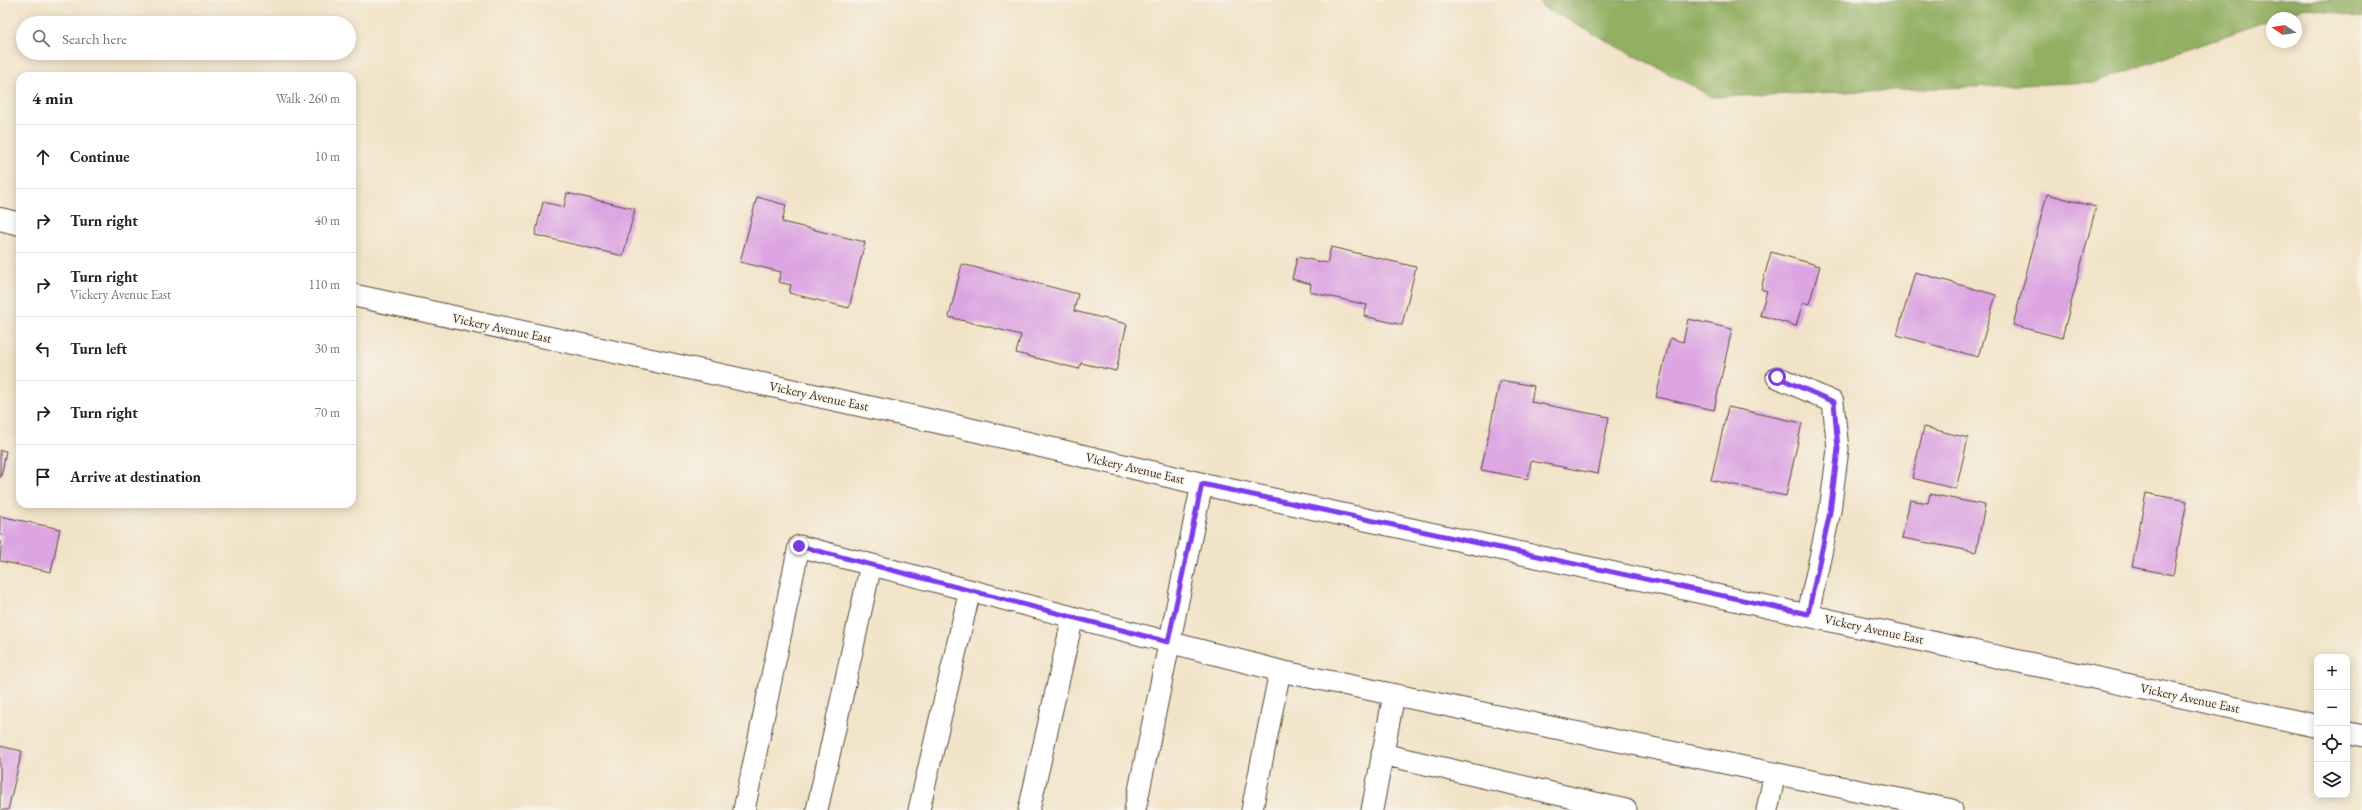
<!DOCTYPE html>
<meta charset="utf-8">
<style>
body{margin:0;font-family:"EB Garamond",serif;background:#f2f2f2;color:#202124}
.controls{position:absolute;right:12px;bottom:12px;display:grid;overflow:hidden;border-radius:8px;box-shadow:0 2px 10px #0003}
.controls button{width:36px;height:36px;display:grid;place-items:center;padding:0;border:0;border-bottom:1px solid #e0e0e0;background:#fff;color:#202124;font:20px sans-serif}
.compass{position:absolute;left:2266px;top:12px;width:36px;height:36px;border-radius:50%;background:#fff;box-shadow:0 2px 10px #0003;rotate:282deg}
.stop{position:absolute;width:12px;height:12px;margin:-9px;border:3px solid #7c3aed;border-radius:50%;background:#fff}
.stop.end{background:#7c3aed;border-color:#fff;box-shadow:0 1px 4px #0008}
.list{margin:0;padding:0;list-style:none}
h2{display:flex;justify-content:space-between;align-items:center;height:52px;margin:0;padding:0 16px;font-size:17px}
h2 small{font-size:13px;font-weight:400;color:#757577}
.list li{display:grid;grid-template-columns:26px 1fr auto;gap:12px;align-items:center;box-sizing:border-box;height:64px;padding:0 16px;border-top:1px solid #e0e0e0}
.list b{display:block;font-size:15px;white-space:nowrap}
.list p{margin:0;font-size:13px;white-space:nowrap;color:#757577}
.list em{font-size:13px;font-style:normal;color:#757577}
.icon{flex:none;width:22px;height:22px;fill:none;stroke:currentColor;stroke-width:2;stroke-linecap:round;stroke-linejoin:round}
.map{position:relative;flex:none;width:2362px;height:810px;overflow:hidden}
.search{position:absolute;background:#fff;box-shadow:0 2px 10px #0003;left:16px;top:16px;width:340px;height:44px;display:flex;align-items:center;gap:10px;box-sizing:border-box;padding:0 14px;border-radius:22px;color:#757577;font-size:15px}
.panel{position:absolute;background:#fff;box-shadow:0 2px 10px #0003;left:16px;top:72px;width:340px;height:436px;border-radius:12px}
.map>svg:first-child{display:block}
</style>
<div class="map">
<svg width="2362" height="810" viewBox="0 0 2362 810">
<rect width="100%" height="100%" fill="#f7f3e8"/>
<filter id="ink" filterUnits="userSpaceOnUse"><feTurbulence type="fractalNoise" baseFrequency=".025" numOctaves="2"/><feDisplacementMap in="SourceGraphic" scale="8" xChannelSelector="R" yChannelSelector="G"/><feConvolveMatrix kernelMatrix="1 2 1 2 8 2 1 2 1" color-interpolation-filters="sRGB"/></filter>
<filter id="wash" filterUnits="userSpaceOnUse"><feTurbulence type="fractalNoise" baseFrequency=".012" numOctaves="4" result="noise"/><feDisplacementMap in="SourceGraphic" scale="16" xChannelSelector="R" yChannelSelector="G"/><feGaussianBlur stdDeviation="0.9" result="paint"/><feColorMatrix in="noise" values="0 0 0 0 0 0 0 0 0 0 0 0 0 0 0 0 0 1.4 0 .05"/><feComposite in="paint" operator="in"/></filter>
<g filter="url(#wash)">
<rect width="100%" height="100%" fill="#f1e3c7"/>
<path fill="#92af62" stroke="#666c40" d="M1538,0h824v18l-56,-11 -210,75 -383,15 -170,-90z"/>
<g id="blocks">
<path fill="#dca4e2" d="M567,193l68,16 -12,47 -88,-21 8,-33 21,5z
M2047,194l49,13 -34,131 -49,-13z
M757,197l29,8 -4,17 83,20 -16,66 -60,-15 2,-8 -13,-3 3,-10 -41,-10z
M1331,247l85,20 -14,58 -38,-9 3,-11 -57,-13 1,-8 -19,-5 5,-22 30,6z
M1771,252l49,14 -11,38 -6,-2 -7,24 -36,-11 7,-24 -6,-2z
M962,264l116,30 -4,17 53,13 -11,47 -35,-8 -2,6 -63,-16 5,-18 -72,-18z
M1915,272l81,23 -18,62 -81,-22z
M1688,319l44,10 -18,81 -58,-13 14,-59 13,4z
M1500,380l34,6 -3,16 78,15 -11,57 -67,-13 -3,18 -47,-9z
M1728,407l74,16 -16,73 -75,-16z
M1924,427l44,11 -12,51 -44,-11z
M0,450l6,1 -5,26h-1z
M2146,493l41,8 -14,74 -41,-8z
M1930,494l55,11 -9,47 -74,-14 8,-38 18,3z
M0,516l60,13 -9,43 -51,-11 2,-26h-2z
M0,746l22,5 -14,59h-8z"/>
</g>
</g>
<g filter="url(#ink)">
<use href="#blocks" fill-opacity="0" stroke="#564637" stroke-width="1"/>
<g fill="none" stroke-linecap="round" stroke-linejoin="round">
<g stroke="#564637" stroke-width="23">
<path id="service" d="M1777,377l56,25 5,47 -8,62 -22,103
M1382,754l244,56
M744,810l55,-264 481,125 672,139
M817,810l54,-245
M919,810l51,-220
M1029,810l44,-193
M1135,810l67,-326
M1252,810l28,-139
M1372,810l22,-115
M1767,810l8,-37"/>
</g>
<g stroke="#564637" stroke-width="24">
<path id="tertiary" d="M0,219l20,5
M352,295l604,131 246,58 1115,242
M2347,733l15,3"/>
</g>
<use href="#service" stroke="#fff" stroke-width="21"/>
<use href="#tertiary" stroke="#fff" stroke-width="22"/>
</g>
</g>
<g fill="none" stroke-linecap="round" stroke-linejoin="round" filter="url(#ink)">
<path stroke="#7c3aed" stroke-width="5" d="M799,546l369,96 34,-158 606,130 22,-102 8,-63 -4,-47 -57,-25"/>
</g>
<g text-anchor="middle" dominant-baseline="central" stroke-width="3" stroke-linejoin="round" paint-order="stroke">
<g font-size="13" fill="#3b2a1e" stroke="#f7f3e8">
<text transform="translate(502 328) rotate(12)">Vickery Avenue East</text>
<text transform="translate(819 396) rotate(12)">Vickery Avenue East</text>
<text transform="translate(1135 468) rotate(13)">Vickery Avenue East</text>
<text transform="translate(1874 629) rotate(12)">Vickery Avenue East</text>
<text transform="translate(2190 698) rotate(12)">Vickery Avenue East</text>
</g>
</g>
</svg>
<div class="controls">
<button>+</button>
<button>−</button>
<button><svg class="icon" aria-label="locate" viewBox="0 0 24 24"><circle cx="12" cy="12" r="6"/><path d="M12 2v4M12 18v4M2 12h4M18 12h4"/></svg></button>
<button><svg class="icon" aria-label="layers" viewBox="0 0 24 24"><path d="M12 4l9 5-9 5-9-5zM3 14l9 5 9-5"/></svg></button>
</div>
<svg class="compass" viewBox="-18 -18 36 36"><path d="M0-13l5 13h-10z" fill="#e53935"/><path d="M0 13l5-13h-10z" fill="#757577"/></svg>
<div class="stop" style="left:1777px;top:377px"></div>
<div class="stop end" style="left:799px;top:546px"></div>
<div class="search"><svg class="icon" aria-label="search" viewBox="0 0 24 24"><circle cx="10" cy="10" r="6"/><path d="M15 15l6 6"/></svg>Search here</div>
<section class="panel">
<h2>4 min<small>Walk · 260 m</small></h2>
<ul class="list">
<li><svg class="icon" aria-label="ahead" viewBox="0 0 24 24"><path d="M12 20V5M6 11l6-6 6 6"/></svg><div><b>Continue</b></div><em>10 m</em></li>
<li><svg class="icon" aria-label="right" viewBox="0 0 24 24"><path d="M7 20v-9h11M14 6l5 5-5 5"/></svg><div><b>Turn right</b></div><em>40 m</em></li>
<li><svg class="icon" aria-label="right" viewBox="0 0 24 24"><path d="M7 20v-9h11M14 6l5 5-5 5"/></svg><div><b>Turn right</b><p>Vickery Avenue East</p></div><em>110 m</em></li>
<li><svg class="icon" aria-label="left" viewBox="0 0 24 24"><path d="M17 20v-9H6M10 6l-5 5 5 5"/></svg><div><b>Turn left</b></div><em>30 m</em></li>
<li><svg class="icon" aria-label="right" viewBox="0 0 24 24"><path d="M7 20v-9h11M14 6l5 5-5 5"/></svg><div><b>Turn right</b></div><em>70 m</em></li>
<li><svg class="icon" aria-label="arrive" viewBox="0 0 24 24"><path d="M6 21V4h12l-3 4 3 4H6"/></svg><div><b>Arrive at destination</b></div></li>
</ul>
</section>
</div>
